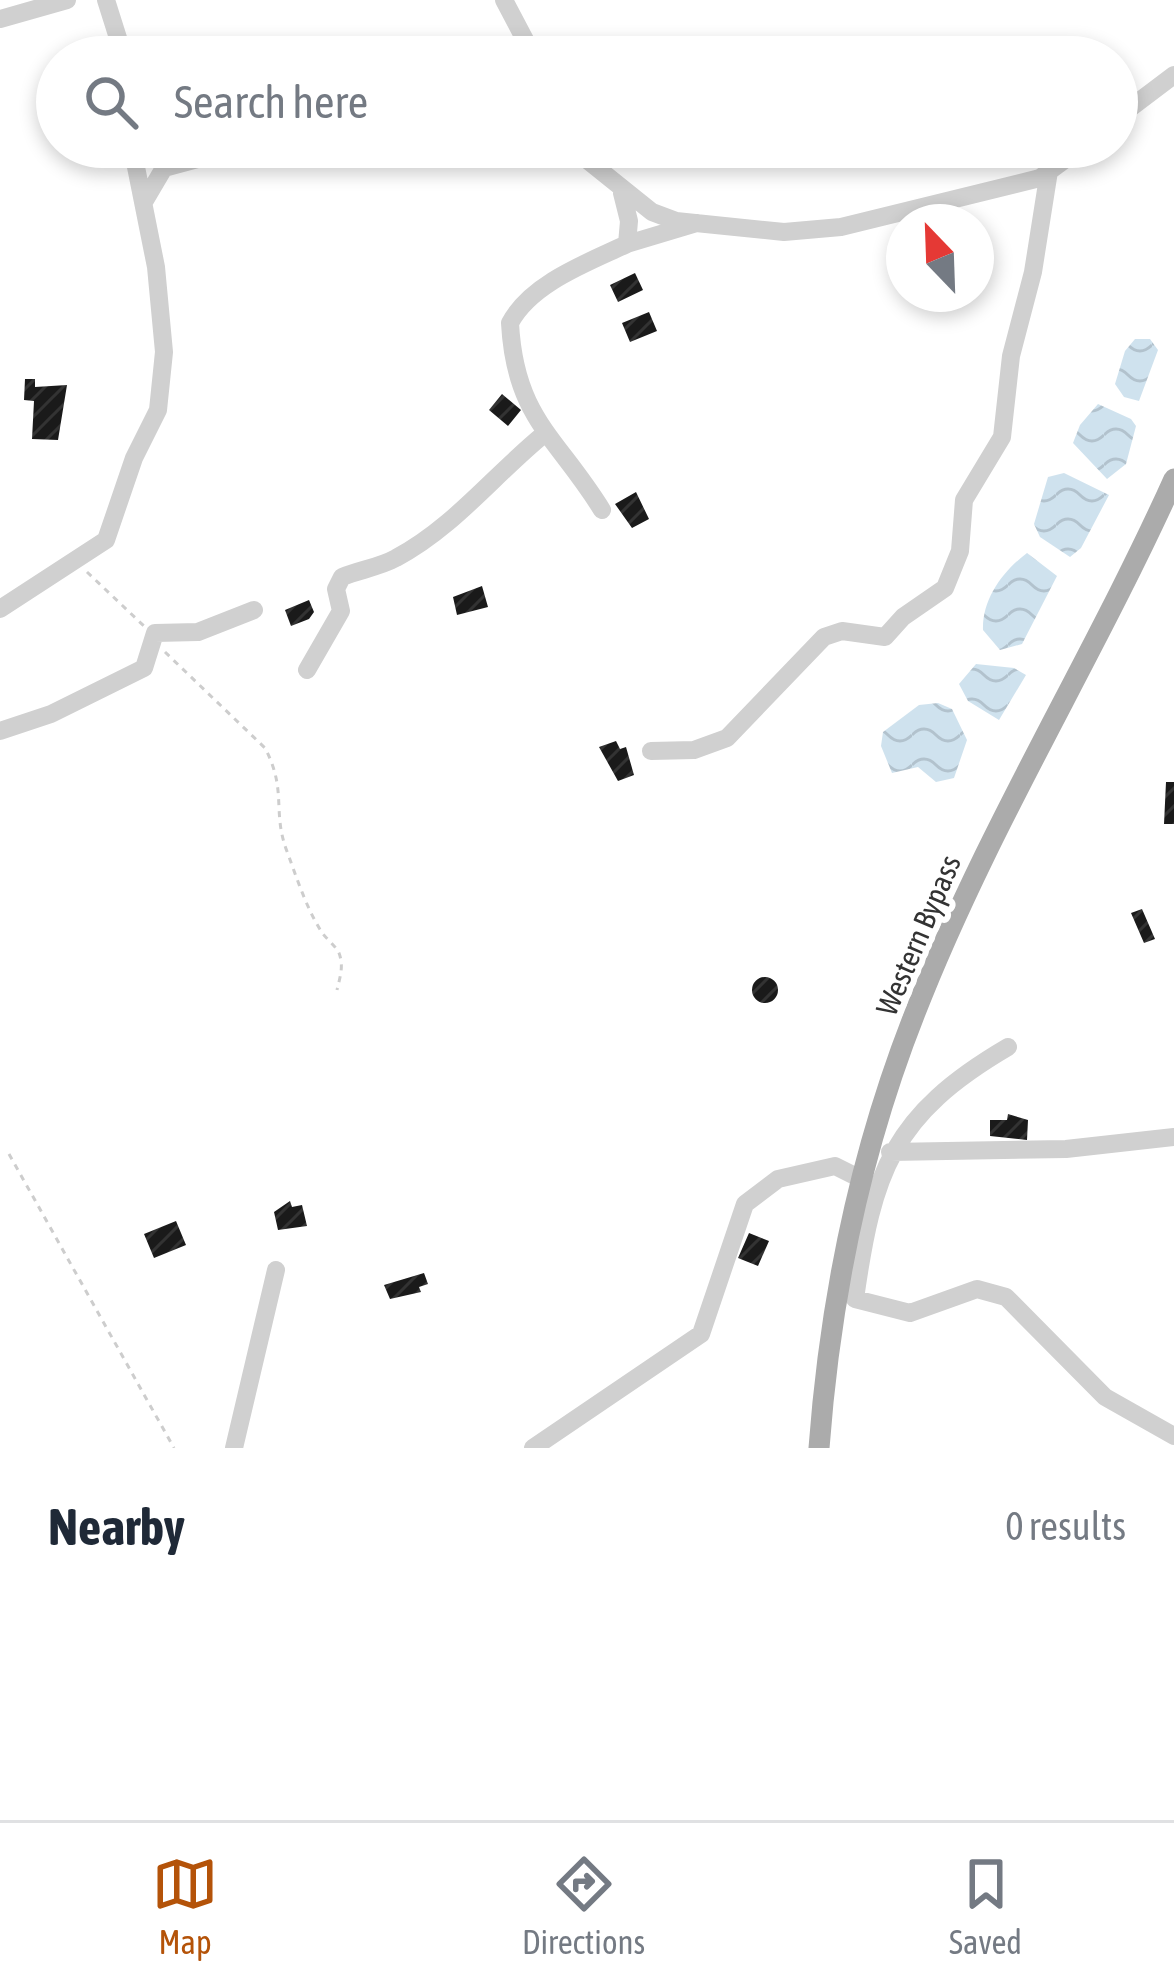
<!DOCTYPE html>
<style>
body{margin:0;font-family:"Asap Condensed",sans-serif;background:#f6f6f7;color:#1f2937}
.compass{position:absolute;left:886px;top:204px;width:108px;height:108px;border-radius:50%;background:#fff;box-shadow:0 6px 18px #0003;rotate:337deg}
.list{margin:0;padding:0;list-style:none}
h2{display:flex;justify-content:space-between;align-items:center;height:156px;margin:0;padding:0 48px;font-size:51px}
h2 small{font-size:39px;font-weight:400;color:#747a83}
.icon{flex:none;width:66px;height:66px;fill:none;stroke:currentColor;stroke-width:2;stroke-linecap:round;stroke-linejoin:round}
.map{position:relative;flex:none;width:1174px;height:1448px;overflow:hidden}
.search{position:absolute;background:#fff;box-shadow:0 6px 18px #0003;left:36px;right:36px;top:36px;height:132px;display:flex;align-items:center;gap:30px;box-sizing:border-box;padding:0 42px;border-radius:66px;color:#747a83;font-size:45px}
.sheet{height:372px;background:#fff}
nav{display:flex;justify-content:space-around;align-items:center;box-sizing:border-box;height:168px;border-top:3px solid #e0e1e3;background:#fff;font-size:33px;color:#747a83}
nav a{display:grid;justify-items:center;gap:6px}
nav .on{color:#b45309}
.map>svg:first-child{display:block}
</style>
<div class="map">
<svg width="1174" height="1448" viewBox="0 0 1174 1448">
<defs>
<pattern id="water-waves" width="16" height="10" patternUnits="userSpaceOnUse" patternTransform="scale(3)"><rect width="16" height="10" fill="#cfe2ee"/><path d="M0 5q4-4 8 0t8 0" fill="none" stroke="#b2c2cd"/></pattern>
<pattern id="building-hatch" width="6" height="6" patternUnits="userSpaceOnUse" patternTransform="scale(3)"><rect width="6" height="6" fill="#1a1a1a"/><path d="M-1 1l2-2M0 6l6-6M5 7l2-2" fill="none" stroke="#333"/></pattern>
</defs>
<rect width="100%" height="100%" fill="#fff"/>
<path fill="url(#water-waves)" d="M1135,339h15l8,11 -19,51 -15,-4 -9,-13 10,-33z
M1098,404l33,15 5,7 -10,38 -19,15 -34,-36 7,-18z
M1064,473l45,22 -28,53 -11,9 -30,-20 -6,-13 14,-47z
M1027,553l30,23 -35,68 -22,6 -17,-20c-1,-31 20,-59 44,-77z
M976,664l38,4 12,7 -27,45 -31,-19 -9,-17z
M938,703l14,6 15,31 -13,38 -18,4 -18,-15 -26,6 -11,-27 2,-14 36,-27z"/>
<path fill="url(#building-hatch)" d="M635,273l8,17 -25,12 -8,-17z
M649,312l8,19 -27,11 -8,-19z
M25,379h10v8l32,-2 -9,55 -26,-1 2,-38 -10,-1z
M502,394l19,16 -13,16 -19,-16z
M636,492l13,27 -17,9 -17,-24z
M482,586l6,21 -31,8 -4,-18z
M309,600l5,12 -5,7 -18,7 -6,-16z
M616,741l4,8 6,-2 8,28 -16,6 -19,-34z
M1166,782h8v42h-10z
M1142,909l13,30 -11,4 -13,-30z
M752 990a13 13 0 1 1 26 0a13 13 0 1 1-26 0Z
M1008,1114l20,6 -1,20 -37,-4v-16h17z
M290,1201l2,6 10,-2 5,21 -29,4 -4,-18z
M176,1221l10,24 -32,13 -10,-24z
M749,1233l20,8 -11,25 -20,-8z
M424,1273l4,11 -9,3 2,5 -31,7 -6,-14z"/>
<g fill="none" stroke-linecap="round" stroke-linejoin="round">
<path stroke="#cdcdcd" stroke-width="3" stroke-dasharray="6 6" stroke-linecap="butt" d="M87,572l58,55
M165,652l100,96c23,44 6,64 23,106 9,25 19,55 33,77 5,8 14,14 18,22 5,13 1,24 -2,37
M9,1154l165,294"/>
<path stroke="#d0d0d0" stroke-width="18" d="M106,0l18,57
M504,0l30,57
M0,19l67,-19
M1117,118l57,-43
M571,147l81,65 24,9 108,11 57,-5 199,-49 42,-31
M144,202l20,-34 78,-21
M627,244l70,-21
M602,510c-45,-73 -87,-92 -92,-187 21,-40 79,-61 117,-79l2,-23 -7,-28
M0,609l106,-69 28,-82 24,-48 6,-58 -8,-85 -24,-120
M307,670l34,-59 -5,-22 6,-12c17,-7 38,-10 54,-19 57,-30 98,-83 147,-123
M0,731l51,-17 93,-46 11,-35 43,-1 56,-22
M651,751l43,-1 33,-12 97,-101 18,-6 43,6 18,-20 42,-29 15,-37 4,-51 38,-63 9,-81 22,-84 16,-101
M1008,1047c-116,68 -135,124 -153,252l55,14 67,-24 29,8 99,100 69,39
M890,1152l176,-3 108,-12
M234,1448l42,-178
M533,1448l168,-114 44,-130 33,-25 57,-13 26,13"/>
<path stroke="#ababab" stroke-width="21" d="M819,1448c11,-148 41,-296 96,-435 72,-185 178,-354 259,-534"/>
</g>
<g text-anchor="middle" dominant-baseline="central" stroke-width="12" stroke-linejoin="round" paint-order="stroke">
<g font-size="30" fill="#333" stroke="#fff">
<text transform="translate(918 935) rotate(-67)">Western Bypass</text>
</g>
</g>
</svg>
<svg class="compass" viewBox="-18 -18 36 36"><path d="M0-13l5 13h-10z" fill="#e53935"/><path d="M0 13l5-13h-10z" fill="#747a83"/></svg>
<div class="search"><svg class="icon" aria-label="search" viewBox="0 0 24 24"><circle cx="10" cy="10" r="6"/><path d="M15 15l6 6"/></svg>Search here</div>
</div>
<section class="sheet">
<h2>Nearby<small>0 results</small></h2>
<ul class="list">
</ul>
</section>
<nav>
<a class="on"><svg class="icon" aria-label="map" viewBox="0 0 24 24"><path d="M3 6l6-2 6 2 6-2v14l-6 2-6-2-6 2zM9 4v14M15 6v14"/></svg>Map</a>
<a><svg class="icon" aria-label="directions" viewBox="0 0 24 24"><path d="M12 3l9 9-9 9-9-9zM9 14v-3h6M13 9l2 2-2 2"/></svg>Directions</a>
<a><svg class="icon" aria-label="saved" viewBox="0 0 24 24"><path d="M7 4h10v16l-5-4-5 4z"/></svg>Saved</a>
</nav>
